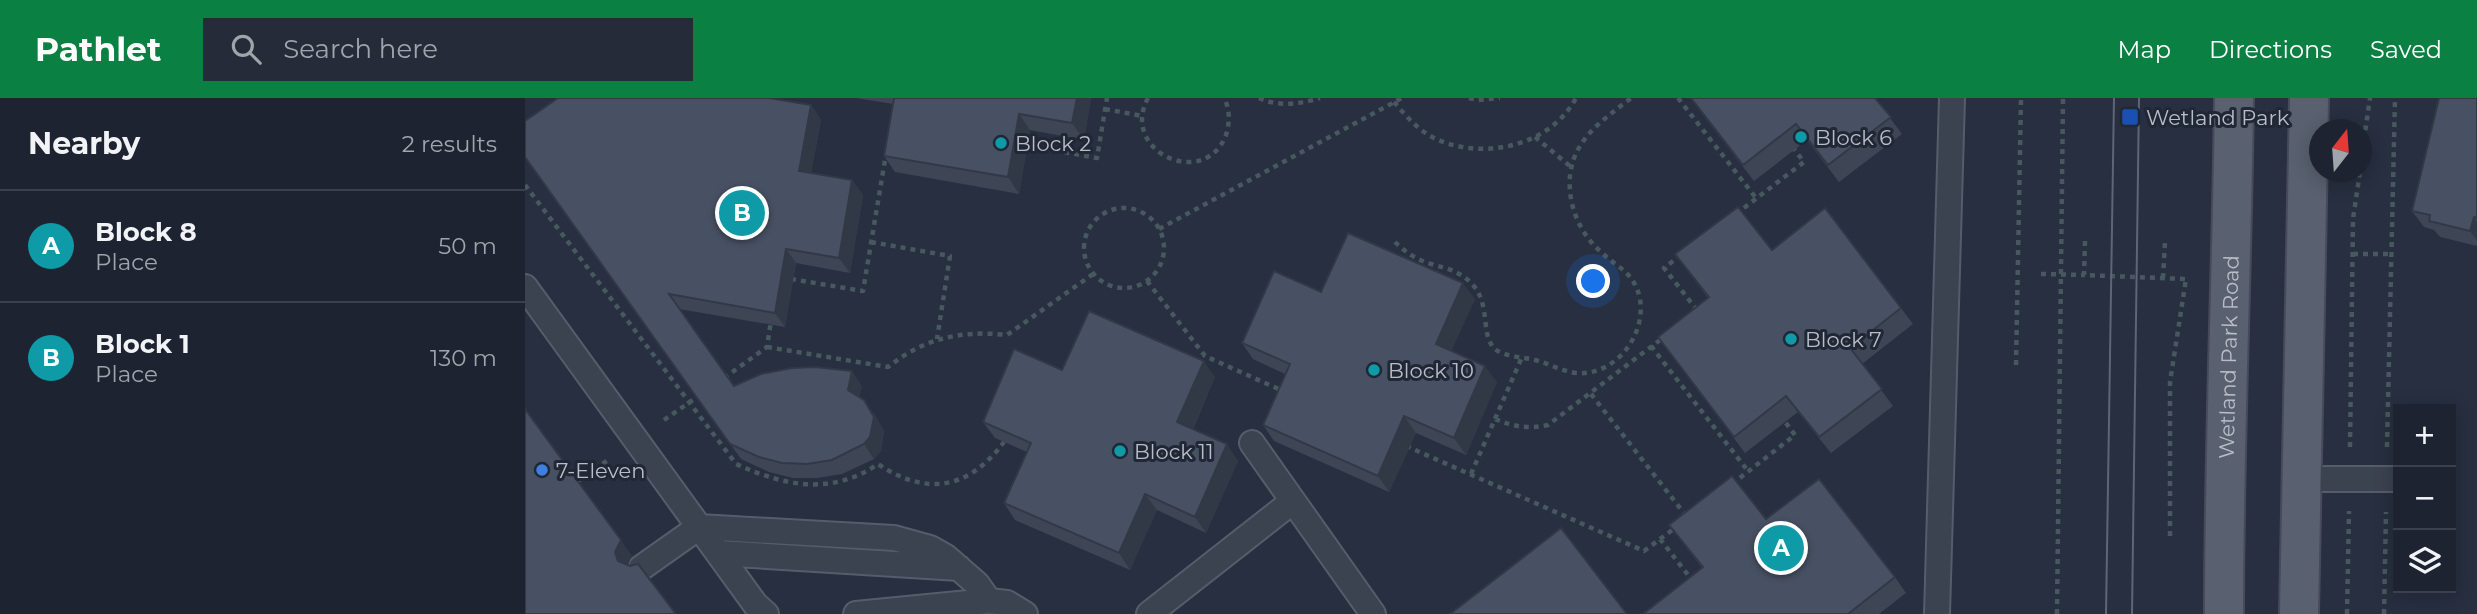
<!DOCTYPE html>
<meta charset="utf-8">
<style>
body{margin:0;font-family:Montserrat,sans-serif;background:#252b38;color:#f1f3f6}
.controls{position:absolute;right:21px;bottom:21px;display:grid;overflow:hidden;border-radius:0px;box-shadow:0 4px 18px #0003}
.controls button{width:63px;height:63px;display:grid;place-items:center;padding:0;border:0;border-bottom:2px solid #3b404c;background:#1d2330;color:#f1f3f6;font:35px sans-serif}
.compass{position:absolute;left:1784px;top:21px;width:63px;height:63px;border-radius:50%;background:#1d2330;box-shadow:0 4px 18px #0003;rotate:17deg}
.you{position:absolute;left:1069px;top:184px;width:24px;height:24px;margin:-18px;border:5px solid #fff;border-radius:50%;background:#1a73e8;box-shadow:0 0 0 10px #1a73e833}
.badge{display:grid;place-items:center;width:46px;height:46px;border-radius:50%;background:#0b8043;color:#fff;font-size:23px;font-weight:700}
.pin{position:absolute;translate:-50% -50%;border:4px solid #fff;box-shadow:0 2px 7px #0006}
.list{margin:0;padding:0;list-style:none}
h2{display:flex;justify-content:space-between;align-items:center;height:91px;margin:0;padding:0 28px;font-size:30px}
h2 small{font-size:23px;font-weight:400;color:#a0a4ab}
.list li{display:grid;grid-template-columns:46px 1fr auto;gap:21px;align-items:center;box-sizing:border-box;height:112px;padding:0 28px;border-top:2px solid #3b404c}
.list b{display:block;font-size:26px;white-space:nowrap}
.list p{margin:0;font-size:23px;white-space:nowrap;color:#a0a4ab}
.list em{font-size:23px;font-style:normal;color:#a0a4ab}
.icon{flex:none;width:38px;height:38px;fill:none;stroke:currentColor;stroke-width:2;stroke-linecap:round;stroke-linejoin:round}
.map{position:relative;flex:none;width:1952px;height:516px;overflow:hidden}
header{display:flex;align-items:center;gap:42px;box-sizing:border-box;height:98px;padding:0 35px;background:#0b8043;color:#fff}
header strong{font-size:33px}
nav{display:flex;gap:38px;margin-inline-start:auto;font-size:24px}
.search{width:490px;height:63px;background:#252b38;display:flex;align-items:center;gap:18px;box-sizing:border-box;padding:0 24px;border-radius:0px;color:#a0a4ab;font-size:26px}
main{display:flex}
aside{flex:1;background:#1d2330}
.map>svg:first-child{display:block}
</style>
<header>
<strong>Pathlet</strong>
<div class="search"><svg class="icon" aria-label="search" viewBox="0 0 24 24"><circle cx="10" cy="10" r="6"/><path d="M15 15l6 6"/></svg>Search here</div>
<nav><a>Map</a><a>Directions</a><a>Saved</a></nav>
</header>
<main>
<aside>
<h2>Nearby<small>2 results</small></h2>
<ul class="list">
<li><span class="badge" style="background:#0f9aa8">A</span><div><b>Block 8</b><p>Place</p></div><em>50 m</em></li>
<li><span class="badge" style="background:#0f9aa8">B</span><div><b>Block 1</b><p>Place</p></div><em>130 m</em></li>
</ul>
</aside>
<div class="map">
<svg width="1952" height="516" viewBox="0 0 1952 516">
<rect width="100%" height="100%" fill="#272f40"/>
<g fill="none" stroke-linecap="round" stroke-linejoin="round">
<g stroke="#565d6a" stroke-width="28">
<path id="service" d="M0,189l230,317 11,10
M727,345l41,58
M1777,381h96
M194,455l240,15
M116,470l58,-41 195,11 36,10 16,9 31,27 12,17
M331,516l133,-13 18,2 18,11
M624,516l144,-113 80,113
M1412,516l15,-516"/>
</g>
<g stroke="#454b59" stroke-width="42">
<g id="primary">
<path id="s1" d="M1699,516c0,-172 8,-344 10,-516"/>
<path d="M1774,516l10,-516"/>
</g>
</g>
<path stroke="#47595e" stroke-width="4.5" stroke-dasharray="5 5" stroke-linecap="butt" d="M623,0c-29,53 56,93 78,37 4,-12 4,-26 -2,-37
M734,0c18,9 42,6 61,0
M944,0l9,2 22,-2
M1153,0l78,100
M869,4c12,14 24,28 40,36 47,23 116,9 142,-40
M580,11l37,7
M1010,39l36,30
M500,47l72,13 10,-60
M1836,62l9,-62
M0,87l211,279c49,22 95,32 142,0 49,33 91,25 126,-22
M559 150a40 40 0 1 1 80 0a40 40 0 1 1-80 0Z
M1211,116l68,-52 -13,-17
M634,131l243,-131
M1560,143l-1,34 101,4
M346,144l79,14 -13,83
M870,144c10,10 22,18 36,22 17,5 29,7 42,21 18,20 7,50 22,64 10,8 28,8 40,11 15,4 26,11 41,13 39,3 70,-37 64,-74 -6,-28 -23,-31 -40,-48 -17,-15 -28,-37 -30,-60 -4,-47 29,-68 61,-93
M1828,156h38
M1156,157l-17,13 33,42
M1516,176l43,1
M1638,180l2,-36
M266,181l72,12 23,-137
M622,183l58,75 78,35
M1126,248l97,125
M242,249l121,20c36,-29 74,-37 119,-32l86,-61
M1491,267l5,-267
M199,280l43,-31 4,-26
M1066,296l96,123
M970,321c19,8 33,10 53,6l116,-88
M139,322l36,-25
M881,348l238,105 31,-23
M1825,349l3,-228 7,-47
M1862,349l8,-349
M946,376l51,-117
M53,383l30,-21
M1207,386l63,-49 -12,-16
M1645,438v-154l16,-103
M1135,441l32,41
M1532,516l6,-516
M1822,516l2,-103
M1859,516l2,-102"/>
<use href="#service" stroke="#3b4250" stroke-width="24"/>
<use href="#primary" stroke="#596170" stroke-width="38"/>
<path stroke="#5d6577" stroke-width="2" d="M1581,516l8,-516
M1607,516l7,-516"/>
</g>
<path fill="#3e4656" d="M331,0h235l-7,42 -54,-10 -11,64 -124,-22 -11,-16 9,-52z
M1165,0h185l27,36 -63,48 -32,-42 -53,41z
M1952,0v148l-37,-9 -6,-7 -10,-3 -12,-16z
M286,7l10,15 -10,53 41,7 11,15 -13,78 -54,-10 -11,64 -106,-18 55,77h128l-3,11 15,17 10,17 -3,20 -7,8 -32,15 -25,4h-24l-24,-6 -28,-13 -216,-301z
M1247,152l129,58 12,16 -51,40 31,42 -62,47 -33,-41 -53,41 -87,-116 50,-39 -33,-44z
M796,194l154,7 -24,52 46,31 -31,73 -50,-22 -27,59 -115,-51 -11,-16 22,-51 -32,-15 -11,-16z
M690,279l-22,52 45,32 -32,72 -49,-23 -27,60 -115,-50 -11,-17 23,-51 -32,-14 -12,-16z
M1241,421l129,58 11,16 -27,21h-236l59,-46 -33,-43z"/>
<path fill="#323946" d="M552,0h14l-7,42 -12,-17z
M286,7l10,15 -12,65 -10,-14z
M494,16l11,16 -11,64 -11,-17z
M327,82l11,15 -13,78 -11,-15z
M1949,119l3,5v19l-7,-10z
M261,151l10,14 -11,64 -10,-14z
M938,185l12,16 -28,61 -11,-16z
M679,263l11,16 -27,62 -11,-17z
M960,268l12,16 -31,73 -12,-17z
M327,273l10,15 -4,18 -10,-14z
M339,302l20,31 -3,20 -7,8 -10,-15z
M879,318l12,17 -27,59 -11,-16z
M702,346l11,17 -32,72 -11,-16z
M620,396l12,16 -27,60 -11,-17z
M96,442l11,16 -6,13 -8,-8 -3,-9z"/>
<path fill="#485164" stroke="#323946" stroke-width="2" d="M33,0h211l42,7 -12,66 53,9 -13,78 -53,-9 -11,64 -106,-19 65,92 27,-12 31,-6 23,-1 37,4 -4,19 16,10 10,17 -4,20 -6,7 -32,16 -25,4 -25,-1 -23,-6 -29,-13 -205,-287v-36z
M369,0h183l-5,25 -53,-9 -11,63 -124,-21z
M1166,0h184l16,19 -63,48 -32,-41 -53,41z
M1914,0h38v120l-3,-1 -4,14 -41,-10 1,-6 -18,-4z
M1213,109l34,43 53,-42 76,100 -51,40 32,41 -63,48 -33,-41 -52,41 -76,-100 51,-40 -34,-43z
M823,135l115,50 -27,61 49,22 -31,72 -50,-22 -26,60 -115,-51 27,-61 -48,-21 32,-72 47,21z
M564,213l115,50 -27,61 50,22 -32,73 -50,-23 -26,59 -115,-50 27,-60 -48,-21 31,-73 48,21z
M0,311l96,131 -6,12 3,9 12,5 8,-2 38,50h-151z
M1207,378l34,43 53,-40 76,98 -47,37h-205l60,-47 -34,-42z
M1036,430l66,86h-177z"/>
<rect fill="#1a4fb4" stroke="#202735" stroke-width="2.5" x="1596" y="10" width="18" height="18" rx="3.5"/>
<g fill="#0f9aa8" stroke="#202735" stroke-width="2.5">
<circle cx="1276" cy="39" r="7"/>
<circle cx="476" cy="45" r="7"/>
<circle cx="1266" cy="241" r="7"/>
<circle cx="849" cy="272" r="7"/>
<circle cx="595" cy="353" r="7"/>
</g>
<circle fill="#3f7fe0" stroke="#202735" stroke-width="2.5" cx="17" cy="372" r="7"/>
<g text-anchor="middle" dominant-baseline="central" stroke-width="6" stroke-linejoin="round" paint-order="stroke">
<g font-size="21" fill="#b8bdca" stroke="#202735" text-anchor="start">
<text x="1621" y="19">Wetland Park</text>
<text x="1290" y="39">Block 6</text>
<text x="490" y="45">Block 2</text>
<text x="1280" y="241">Block 7</text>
<text x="863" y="272">Block 10</text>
<text x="609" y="353">Block 11</text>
<text x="31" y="372">7-Eleven</text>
</g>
<g font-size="21" fill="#b8bdca" stroke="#202735">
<text stroke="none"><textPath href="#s1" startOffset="257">Wetland Park Road</textPath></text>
</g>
</g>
</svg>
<div class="controls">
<button>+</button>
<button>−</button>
<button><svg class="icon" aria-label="layers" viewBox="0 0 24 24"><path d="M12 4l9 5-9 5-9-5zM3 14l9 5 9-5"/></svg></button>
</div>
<svg class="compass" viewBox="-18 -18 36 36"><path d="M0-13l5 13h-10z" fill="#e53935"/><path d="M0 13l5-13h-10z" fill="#a0a4ab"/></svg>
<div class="you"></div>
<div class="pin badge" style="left:1256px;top:450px;background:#0f9aa8">A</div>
<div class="pin badge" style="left:217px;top:115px;background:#0f9aa8">B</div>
</div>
</main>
